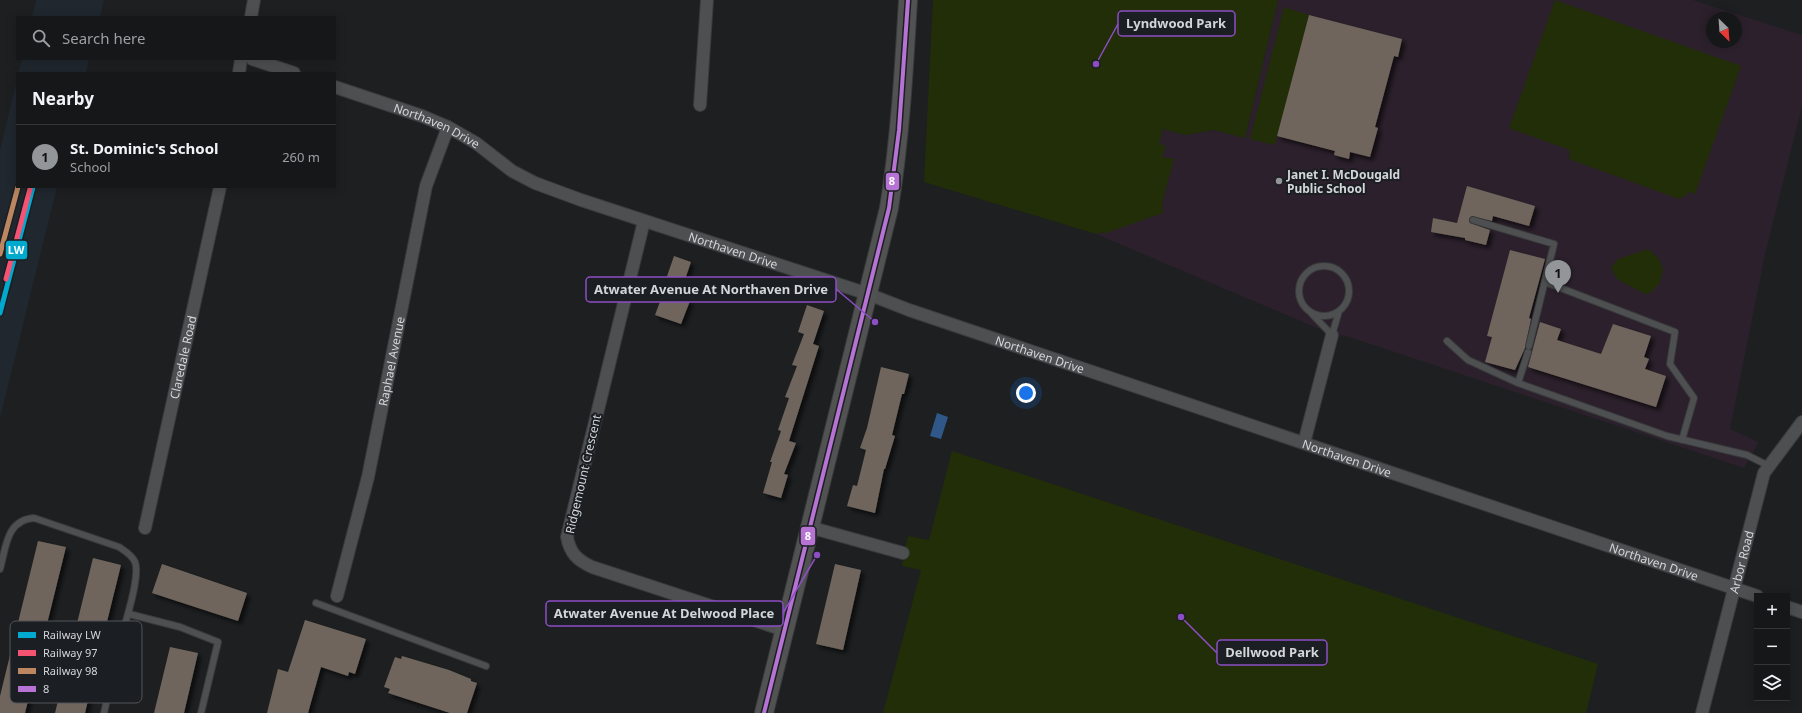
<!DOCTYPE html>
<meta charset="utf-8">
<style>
body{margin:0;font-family:"Noto Sans",sans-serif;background:#232426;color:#f1f3f6}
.controls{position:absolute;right:12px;bottom:12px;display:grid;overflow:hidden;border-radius:0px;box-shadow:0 2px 10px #0003}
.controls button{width:36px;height:36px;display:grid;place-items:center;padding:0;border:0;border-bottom:1px solid #353638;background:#161719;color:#f1f3f6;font:20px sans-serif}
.compass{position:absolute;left:1706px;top:12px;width:36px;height:36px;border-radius:50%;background:#161719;box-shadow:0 2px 10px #0003;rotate:155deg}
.you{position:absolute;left:1026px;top:393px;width:14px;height:14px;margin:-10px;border:3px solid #fff;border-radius:50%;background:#1a73e8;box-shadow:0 0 0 6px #1a73e833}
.badge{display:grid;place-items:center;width:26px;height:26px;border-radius:50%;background:#939699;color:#111;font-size:13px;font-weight:700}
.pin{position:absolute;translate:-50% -33px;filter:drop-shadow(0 1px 2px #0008)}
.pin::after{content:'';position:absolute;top:21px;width:14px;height:12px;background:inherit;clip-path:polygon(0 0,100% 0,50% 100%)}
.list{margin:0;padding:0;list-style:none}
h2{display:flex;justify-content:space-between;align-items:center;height:52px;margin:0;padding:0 16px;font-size:17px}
h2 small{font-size:13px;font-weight:400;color:#9e9fa2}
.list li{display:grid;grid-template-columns:26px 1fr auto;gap:12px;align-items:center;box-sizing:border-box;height:64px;padding:0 16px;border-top:1px solid #353638}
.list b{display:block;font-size:15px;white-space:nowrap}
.list p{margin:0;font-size:13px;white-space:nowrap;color:#9e9fa2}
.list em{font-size:13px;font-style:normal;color:#9e9fa2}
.icon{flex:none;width:22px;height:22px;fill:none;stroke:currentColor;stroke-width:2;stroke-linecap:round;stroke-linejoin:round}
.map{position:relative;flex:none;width:1802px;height:713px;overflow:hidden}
.search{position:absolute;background:#161719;box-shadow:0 2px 10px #0003;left:16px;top:16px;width:320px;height:44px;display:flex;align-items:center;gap:10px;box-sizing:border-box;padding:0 14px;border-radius:0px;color:#9e9fa2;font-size:15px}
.panel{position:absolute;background:#161719;box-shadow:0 2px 10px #0003;left:16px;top:72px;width:320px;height:116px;border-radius:0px}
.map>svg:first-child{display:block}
</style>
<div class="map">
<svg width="1802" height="713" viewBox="0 0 1802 713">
<defs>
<filter id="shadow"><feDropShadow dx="3.5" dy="3.5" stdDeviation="2" flood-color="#0009"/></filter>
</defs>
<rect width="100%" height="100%" fill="#1d1f21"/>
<path fill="#20272e" d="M36,0h68l-4,17h-68z
M22,59h67l-3,14h-68z
M17,79v108h40l-57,231v-268z"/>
<path fill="#2b202b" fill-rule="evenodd" d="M1278,0h415l109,35v71l-36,144 -36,179 29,13 -15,26 -398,-132 -15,-2 -235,-100 32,-10 34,-21 11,-43 -11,-3 -4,-13 5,-15 22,6 29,-5 31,8zM1712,18h24v24h-24z"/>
<path fill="#222e08" d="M933,0h345l-33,138 -31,-8 -29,5 -22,-6 -4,15 7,2 -4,11 12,2 -12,44 1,10 -60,21v-2l-7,2 -172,-52z
M1555,0l186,66 -46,128 -7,-2 -1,3 -8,4 -110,-40 1,-9 -61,-22z
M1284,7l25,8 -34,130 -25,-6z
M1648,249l11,10 4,11 -4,14 -9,9 -5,1 -28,-15 -6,-11 7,-9z
M952,451l646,213 -12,49h-703l38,-143 -19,-4 6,-30 21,4z"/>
<path fill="#2f5888" d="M937,413l11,4 -7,22 -11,-3z"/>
<path fill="#6f655b" filter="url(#shadow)" d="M1309,15l93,24 -4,18 -4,-1 -19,71 3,1 -8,29 -20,-5 -1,7 -15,-4 1,-4 -58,-15z
M1467,186l68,20 -6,20 -36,-10 -1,5 -20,-5 -3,3 1,4 20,7 -4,15 -21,-5v-2l-34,-6 2,-14 24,5z
M1510,250l35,9 -16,59 2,1 -6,29 -10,22 -30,-8 7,-25 -5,-1z
M674,256l17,6 -12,35 11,4 -9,23 -26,-9 12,-32 -2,-1z
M807,305l17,6 -11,33 6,2 -30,95 7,2 -12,31 4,1 -7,23 -18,-5 9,-31h-2l11,-31 -3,-1 11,-32 -4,-1 12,-31 -5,-1 12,-31 -6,-2z
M1540,322l21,7 -4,11 44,14 12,-30 38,12 -7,21 5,2 -4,10 21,7 -10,31 -128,-40z
M881,367l28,7 -5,20h-2l-10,41 3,1 -10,33h-1l-9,44 -28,-7 6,-21 4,1 9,-36 -6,-2 7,-20z
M38,541l28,6 -41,166h-25v-17z
M93,558l28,7 -22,89 -14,59h-30z
M162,564l85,29 -9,28 -86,-28z
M835,564l26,6 -18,80 -27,-6z
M305,620l61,19 -11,35 -6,-2 -1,4 -27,-9 -13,46h-41l11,-44 10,3z
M170,647l28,6 -14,60h-30z
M402,656l47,14 22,9v2l6,2 -10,30h-17l-62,-20 2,-4 -6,-2 11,-30 6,2z"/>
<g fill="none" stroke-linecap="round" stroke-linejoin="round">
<g stroke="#383a3b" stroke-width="8">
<path id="lane" d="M1473,220l81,24 -25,102
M1299 291a25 25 0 1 1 50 0a25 25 0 1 1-50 0Z
M1545,282l130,50 -5,32 24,34 -12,42
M1312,314l20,21 7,-24
M1447,341l21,19 50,23
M1528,352l-10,31 149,53 80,19 22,11
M0,569c6,-21 6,-49 34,-51l85,29c6,4 13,8 16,15 6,15 -12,67 -16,84 -5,22 -10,45 -15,67
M316,603l170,63
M129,614l51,13 38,15 -17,71"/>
</g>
<g stroke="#383a3b" stroke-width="14">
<g id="street">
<path d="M251,17l3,-17"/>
<path d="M252,59l42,14"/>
<path d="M239,73l2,-14"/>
<path id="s1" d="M335,87l87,29 26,11 28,16 36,28 23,12 46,17 287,94 41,16 848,286"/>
<path d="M700,105l7,-105"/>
<path d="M644,221l-77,316c3,16 10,23 25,30l192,63"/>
<path d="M1304,443l28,-108"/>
<path d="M809,527l94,26"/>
<path id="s2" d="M145,528l75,-341"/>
<path id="s3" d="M337,596l31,-119 58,-291 22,-59"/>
<path d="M1787,607l15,5"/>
<path id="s4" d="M1702,713l62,-240 38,-51"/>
</g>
</g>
<g stroke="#383a3b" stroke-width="20">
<path id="secondary" d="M764,713l125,-505c11,-69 15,-138 19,-208"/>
</g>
<use href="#lane" stroke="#4d4f51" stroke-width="6"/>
<use href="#street" stroke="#4d4f51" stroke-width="12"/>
<use href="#secondary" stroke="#525252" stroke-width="18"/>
<g stroke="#1b1e23" stroke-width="7">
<path id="bus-1" d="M764,713l125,-505 10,-78 9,-130"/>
</g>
<use href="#bus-1" stroke="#b673d3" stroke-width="4"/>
<g stroke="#1b1e23" stroke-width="8">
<path id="rail-1" d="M0,313l33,-126"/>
</g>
<g stroke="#1b1e23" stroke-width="8">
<path id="rail-2" d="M6,279l24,-90"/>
</g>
<g stroke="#1b1e23" stroke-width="8">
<path id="rail-3" d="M0,254l18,-67"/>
</g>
<use href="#rail-1" stroke="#00a9ce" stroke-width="5"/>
<use href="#rail-2" stroke="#f65372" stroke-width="5"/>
<use href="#rail-3" stroke="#bb8660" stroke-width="5"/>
</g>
<circle fill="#939699" stroke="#1b1e23" stroke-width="1.5" cx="1279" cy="181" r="4"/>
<g text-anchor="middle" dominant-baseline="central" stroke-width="4" stroke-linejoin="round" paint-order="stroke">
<g font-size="12" fill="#d3d6d9" stroke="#1b1e23">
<text stroke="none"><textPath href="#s1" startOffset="109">Northaven Drive</textPath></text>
<text stroke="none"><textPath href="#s1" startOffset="433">Northaven Drive</textPath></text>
<text stroke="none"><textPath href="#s1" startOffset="757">Northaven Drive</textPath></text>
<text stroke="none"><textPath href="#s2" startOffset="175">Claredale Road</textPath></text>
<text stroke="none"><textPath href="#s3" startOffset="241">Raphael Avenue</textPath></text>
<text stroke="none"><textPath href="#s1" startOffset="1081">Northaven Drive</textPath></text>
<text transform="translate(583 474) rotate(-77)">Ridgemount Crescent</text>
<text stroke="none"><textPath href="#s1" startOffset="1405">Northaven Drive</textPath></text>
<text stroke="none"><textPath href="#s4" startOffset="156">Arbor Road</textPath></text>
</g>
<g font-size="12" font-weight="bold" fill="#d3d6d9" stroke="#1b1e23" text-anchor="start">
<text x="1287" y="174">Janet I. McDougald<tspan x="1287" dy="14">Public School</tspan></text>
</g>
</g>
<rect x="10" y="621" width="132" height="82" rx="6" fill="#1b1e23" stroke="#52555a" stroke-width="1"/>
<rect x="18" y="632" width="18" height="6" fill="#00a9ce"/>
<rect x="18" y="650" width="18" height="6" fill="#f65372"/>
<rect x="18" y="668" width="18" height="6" fill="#bb8660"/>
<rect x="18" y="686" width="18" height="6" fill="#b673d3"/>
<g font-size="11" fill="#d3d6d9">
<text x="43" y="639">Railway LW</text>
<text x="43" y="657">Railway 97</text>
<text x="43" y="675">Railway 98</text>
<text x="43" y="693">8</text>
</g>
<path fill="none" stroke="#8d4ec4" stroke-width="1.5" d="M1096 64L1118 24M875 322L836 289M817 555L783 613M1181 617L1217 653"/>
<g fill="#8d4ec4" stroke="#1b1e23" stroke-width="1.5">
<circle cx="1096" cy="64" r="4"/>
<circle cx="875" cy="322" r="4"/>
<circle cx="817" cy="555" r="4"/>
<circle cx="1181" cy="617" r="4"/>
</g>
<g fill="#1b1e23" stroke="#8d4ec4" stroke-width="1.5">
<rect x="1118" y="11" width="117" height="25" rx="4"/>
<rect x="586" y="277" width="250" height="25" rx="4"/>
<rect x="546" y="601" width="237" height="25" rx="4"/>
<rect x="1217" y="640" width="110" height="25" rx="4"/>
</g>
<g font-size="13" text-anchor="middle" font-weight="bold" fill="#d3d6d9">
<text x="1176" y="28">Lyndwood Park</text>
<text x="711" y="294">Atwater Avenue At Northaven Drive</text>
<text x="664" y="618">Atwater Avenue At Delwood Place</text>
<text x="1272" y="657">Dellwood Park</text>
</g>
<g stroke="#1b1e23" stroke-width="1.5">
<rect x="885" y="172" width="15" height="19" rx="4" fill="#b673d3"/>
<rect x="5" y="240" width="23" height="20" rx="4" fill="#00a9ce"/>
<rect x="800" y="526" width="16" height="20" rx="4" fill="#b673d3"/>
</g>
<g font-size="11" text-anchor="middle" font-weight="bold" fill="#fff">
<text x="892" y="185">8</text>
<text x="16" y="254">LW</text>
<text x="808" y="540">8</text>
</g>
</svg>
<div class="controls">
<button>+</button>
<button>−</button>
<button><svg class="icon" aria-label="layers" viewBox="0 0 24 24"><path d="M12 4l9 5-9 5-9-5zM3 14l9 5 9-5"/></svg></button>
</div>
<svg class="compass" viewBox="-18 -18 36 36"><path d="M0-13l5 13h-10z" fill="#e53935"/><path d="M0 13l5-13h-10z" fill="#9e9fa2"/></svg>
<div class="you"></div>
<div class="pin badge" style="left:1558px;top:293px">1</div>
<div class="search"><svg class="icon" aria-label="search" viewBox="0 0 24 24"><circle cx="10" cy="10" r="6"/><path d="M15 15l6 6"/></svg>Search here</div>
<section class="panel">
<h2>Nearby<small></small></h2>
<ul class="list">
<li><span class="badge">1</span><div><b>St. Dominic's School</b><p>School</p></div><em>260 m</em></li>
</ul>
</section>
</div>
